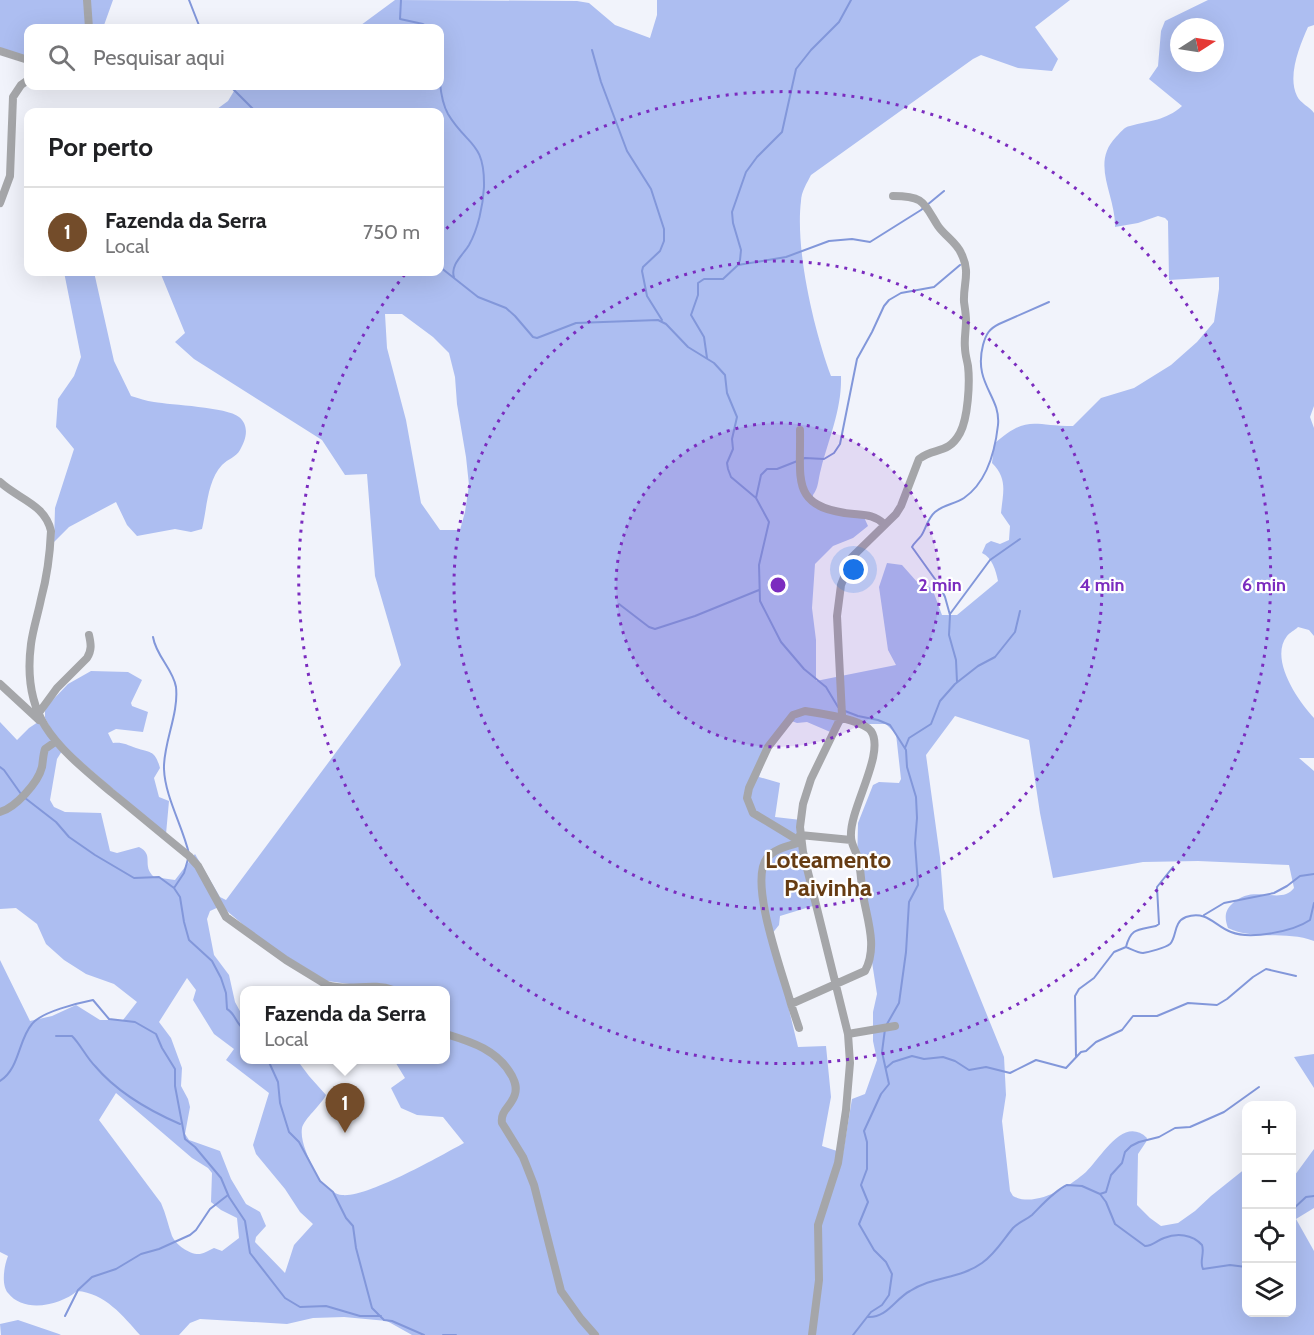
<!DOCTYPE html>
<html lang="pt">
<meta charset="utf-8">
<style>
body{margin:0;font-family:Cabin,sans-serif;background:#f2f2f2;color:#202124}
.controls{position:absolute;right:18px;bottom:18px;display:grid;overflow:hidden;border-radius:12px;box-shadow:0 6px 24px #0002}
.controls button{width:54px;height:54px;display:grid;place-items:center;padding:0;border:0;border-bottom:2px solid #e0e0e0;background:#fff;color:#202124;font:30px sans-serif}
.compass{position:absolute;left:1170px;top:18px;width:54px;height:54px;border-radius:50%;background:#fff;box-shadow:0 6px 24px #0002;rotate:78deg}
.you{position:absolute;left:854px;top:570px;width:21px;height:21px;margin:-15px;border:4px solid #fff;border-radius:50%;background:#1a73e8;box-shadow:0 0 0 9px #1a73e833}
.badge{display:grid;place-items:center;width:39px;height:39px;border-radius:50%;background:#734c2a;color:#fff;font-size:20px;font-weight:700}
.pin{position:absolute;translate:-50% -50px;filter:drop-shadow(0 2px 3px #0008)}
.pin::after{content:'';position:absolute;top:32px;width:21px;height:18px;background:inherit;clip-path:polygon(0 0,100% 0,50% 100%)}
.popup{position:absolute;left:240px;top:986px;width:210px;height:78px;box-sizing:border-box;display:grid;place-content:center;border-radius:12px;background:#fff;filter:drop-shadow(0 2px 4px #0005);font-size:20px;white-space:nowrap;color:#757577}
.popup b{font-size:22px;color:#202124}
.popup::after{content:'';position:absolute;left:50%;top:100%;margin-left:-12px;border:12px solid transparent;border-top-color:#fff}
.list{margin:0;padding:0;list-style:none}
h2{display:flex;justify-content:space-between;align-items:center;height:78px;margin:0;padding:0 24px;font-size:26px}
h2 small{font-size:20px;font-weight:400;color:#757577}
.list li{display:grid;grid-template-columns:39px 1fr auto;gap:18px;align-items:center;box-sizing:border-box;height:90px;padding:0 24px;border-top:2px solid #e0e0e0}
.list b{display:block;font-size:22px;white-space:nowrap}
.list p{margin:0;font-size:20px;white-space:nowrap;color:#757577}
.list em{font-size:20px;font-style:normal;color:#757577}
.icon{flex:none;width:33px;height:33px;fill:none;stroke:currentColor;stroke-width:2;stroke-linecap:round;stroke-linejoin:round}
.map{position:relative;flex:none;width:1314px;height:1335px;overflow:hidden}
.search{position:absolute;background:#fff;box-shadow:0 6px 24px #0002;left:24px;top:24px;width:420px;height:66px;display:flex;align-items:center;gap:15px;box-sizing:border-box;padding:0 21px;border-radius:12px;color:#757577;font-size:22px}
.panel{position:absolute;background:#fff;box-shadow:0 6px 24px #0002;left:24px;top:108px;width:420px;height:168px;border-radius:12px}
.map>svg:first-child{display:block}
</style>
<div class="map">
<svg width="1314" height="1335" viewBox="0 0 1314 1335">
<rect width="100%" height="100%" fill="#f1f3fb"/>
<path fill="#adbef1" fill-rule="evenodd" d="M0,0h113l-10,28h-75v33l-28,-9z
M395,0l182,1 12,2 26,22 35,13 7,-23v-15h413l-35,27 23,32 -6,12 -34,-3 -37,-13 -8,4 -162,116c-4,8 -10,17 -10,26 -6,49 13,129 30,175h10c1,33 -12,62 -20,93 -3,10 -2,18 -8,26v8l50,12 5,11 -15,12 -20,8 -18,18 -3,44 4,32v41l80,-16 -8,-15 -9,-63 8,-24 15,2 16,18 14,5 10,27h15l41,-34c-2,-10 -6,-24 -16,-28l4,-9 5,-3 9,3 9,-4 1,-14 -9,-13c2,-21 7,-34 -9,-50l2,-19c34,-30 38,-18 79,-18l28,-28 33,-10 37,-23 26,-23 17,-20 5,-33v-12l-50,3 -1,-59 -3,-3 -7,-2 -20,7 -23,4c1,-32 -25,-63 1,-90 4,-4 8,-10 14,-11 21,-6 35,-5 52,-20l-33,-27 9,-13 3,-35 4,-10 43,-21h106v25l-6,2c-8,18 -21,49 -11,69 3,7 13,11 17,17v293l-4,11 4,11v208l-5,-6 -11,-3c-3,3 -9,6 -11,9 -18,23 11,65 27,82v40h-15l15,13v170c-28,-11 -59,0 -86,-13 -4,-11 -3,-18 5,-25 21,-20 47,3 61,-15l-5,-23 -91,-4 -55,1 -90,16 -13,-65 -11,-73 -74,-24 -29,39 14,102 4,52 60,148 2,38 -4,26 8,70 3,5c22,12 56,-9 73,-24 15,-14 37,-57 61,-34l-1,4 -8,12 -1,51 13,13 11,8 17,-3 17,-12 16,-15 35,-28v144h46v-133l22,-30v59l-18,11 18,32v84h-902l-25,-14 -43,-4 -31,1 -26,6 -87,-5 -10,4 -11,12h-39c-17,-19 -35,-42 -63,-44 -16,14 -53,23 -69,2 -7,-8 -4,-27 0,-37l-8,-4v-292l30,61 22,-5 24,-11 24,15h23l14,-18 -23,-18 -28,-10 -22,-14 -18,-16 -9,-20 -21,-16 -16,1v-187l17,18 12,-12 9,-6 24,29 -5,8 -7,41 4,7 11,5 36,1 9,38 7,2 22,-6c16,8 2,18 15,30l21,3 20,-26 25,43 6,3 175,-235 -26,-89 -8,-102 -22,1 -23,-35 -128,-81 -19,-17 10,-9 -25,-61h280v-160h-227l15,-11 9,-15h203v-58h-83zM1179,27h36v36h-36zM385,314h17l31,23 16,16 6,24 2,27 9,53 3,28 -4,27 -5,18h-20l-19,-27 -15,-83 -19,-72zM786,719l11,4 10,-1 28,12 10,-14 16,4h25l10,10 5,45 -2,4 -20,-1 -6,3 -15,38 -1,44 20,127 -4,18v29l4,19 -12,34 -13,5 -9,54 -21,-7 9,-49 -5,-51 -28,1 -27,-112 8,-10 1,-9 36,-11 -9,-38 -6,-47 -26,-3 5,-34 -21,-6 11,-33zM221,906l44,37 62,38 68,9h51v70h-52l11,18 -14,10 10,20 16,7 26,2 21,26c-24,13 -97,55 -122,52 -12,-1 -25,-17 -29,-27 -5,-12 -13,-27 -11,-40 2,-9 19,-23 24,-33l-17,-19 -12,-16h-53v-46l-3,-1 -6,-11 -6,-27 -15,-20 -7,-36 3,-8zM187,978l9,12 -3,10 21,34 20,15 -8,11 43,33 -16,52 3,9 29,35 15,23 13,12 -19,21 -9,28 -30,-31 1,-5 10,-11 -6,-14 -14,-8 -15,-25 -11,-28 -31,-11 -4,-6 5,-27 -2,-8 -7,-13 1,-18 -11,-30 -12,-16zM116,1093l76,65 16,10 4,5 -1,29 10,8 16,8 2,20 -17,13 -8,-3c-5,2 -9,5 -14,6 -10,1 -24,-9 -28,-18 -4,-11 -6,-22 -11,-33l-62,-83z
M64,272h30l20,89 17,35c8,2 15,5 23,6 17,3 73,5 85,15 11,9 7,23 1,33 -4,7 -12,9 -18,15 -15,16 -15,44 -20,64l-11,3 -16,-3 -38,7 -10,-11 -11,-23 -47,25 -15,15 1,-34 19,-59 -18,-22 2,-28 16,-23 7,-19z
M91,671l37,1 14,8 -11,23 1,3 16,6 -5,20 -27,-3 -8,4 5,10c10,-1 14,2 23,5 15,5 19,2 24,20l-6,10 5,19 10,4 -3,33 -101,-86 -10,-12 -10,-18v-7l2,-5 21,-22z
M1314,1054v34l-20,-31z
M18,1320l41,14 2,1h-60l-1,-11z"/>
<g fill="none" stroke-linecap="round" stroke-linejoin="round">
<path stroke="#8297da" stroke-width="2" d="M189,0l11,28
M401,0l-1,19 23,5 7,4
M592,50l9,32 26,69 24,38 13,40v12l-4,10 -17,16 -1,4 5,25 15,24
M440,83c1,11 3,22 8,31 19,32 37,27 36,73 -1,19 -6,42 -15,58 -6,10 -19,20 -15,32
M230,86l26,26
M738,265l48,-8 43,-16 23,-2 18,3 51,-32 23,-19
M440,267l38,30 28,11 9,8 18,21 4,1 39,-15 82,-3 8,4 22,23 26,16 11,12 2,18 10,24 -5,22 1,10 -6,14 1,6 3,8 25,21 13,24 -10,43 1,36 21,41 23,27 22,18 12,20
M707,358l-3,-21 -13,-22 7,-20v-12l6,-4h19l15,-14 2,-5 1,-10 -8,-27 -1,-11 14,-40 11,-15 25,-25 14,-63 15,-19 28,-28 12,-22
M756,498l5,-23 6,-6h10l28,-11 19,1 10,-6 6,-9 17,-85 15,-27 12,-26 5,-6 12,-7 33,-6 26,-22
M619,604l30,23 6,2 40,-13 64,-26
M950,614l40,-54 30,-21
M153,637c3,19 20,32 23,50 3,27 -13,57 -12,82 1,28 19,58 25,85
M957,682l-1,-22 -7,-25 1,-20 -5,-18 -5,-11 -28,-39c2,-4 6,-7 9,-11 5,-7 6,-17 14,-24 8,-7 20,-8 29,-14 23,-16 31,-46 34,-73 3,-29 -25,-41 -15,-80 3,-11 6,-16 16,-21l50,-22
M845,711l13,5 20,4 12,5 16,25 1,17 9,30 1,21 -2,25 3,42 -9,17 -3,50 -7,51 -12,21
M905,748l4,-10 22,-14 9,-23 15,-17 23,-18 17,-9 20,-25 5,-21
M0,767l4,3 17,24
M25,798l31,24 13,15 26,18 39,23 25,-1 15,11 6,9 4,25 5,18 23,21 9,17 5,15 1,16c8,4 9,15 17,20
M174,888l10,-15 4,-14
M1204,915l20,-12 50,-10 13,-7 13,-10 14,-2
M1126,947c5,-20 13,-17 30,-21l3,-2 -2,-37 16,-20
M56,1036h16c9,9 14,21 23,30 21,25 55,45 85,58
M1076,1057l-1,-61 4,-7 15,-11 20,-26 12,-5c5,2 12,6 17,6 6,-1 22,-5 27,-9 7,-7 3,-22 16,-27 21,-7 29,9 45,15 20,8 63,-1 79,-12l4,-17
M268,1060l10,22 2,21 9,29 10,10 21,39 13,11 13,26 7,8 3,22 16,60 12,12 8,1 32,14
M886,1068l7,-6 19,-6 12,3 19,-2 12,4 14,9 17,-3 24,6 26,-13 30,8 15,-16 5,-1 10,-9 26,-12 11,-14h24l31,-13 29,2 10,-6 26,-22 13,-8 30,7
M0,1081c20,-13 18,-41 32,-57 9,-12 46,-21 61,-24l16,19 26,3 21,12 6,14 13,21v17l10,53 10,8 26,31 8,19 16,24 5,32 35,45 15,9 26,-1 34,10h21
M1100,1194l6,-2 5,-17 11,-12 3,-11 6,-6 8,-4 20,-5 16,-9 15,-1 34,-15 35,-25
M1292,1210l14,-13 8,-1
M65,1316l13,-26 14,-13 24,-8 25,-15 18,-5 31,-14 6,-5 14,-21 18,-14
M868,1317c19,1 27,-18 42,-26 23,-15 50,-12 72,-28 13,-9 21,-23 31,-35 6,-6 13,-8 19,-13 10,-10 22,-24 35,-30l15,1 18,8 6,8 9,22 30,22c8,0 11,-5 19,-8 13,-5 28,-4 38,7 3,8 -3,17 1,24l27,-4 16,2
M443,1335h13
M853,1335l18,-23 11,-7 7,-10 3,-21 -6,-12 -12,-12 -15,-26 9,-22 -7,-17 6,-16v-27l-3,-11 17,-37 8,-10 -7,-32 3,-23"/>
<path stroke="#a5a6a9" stroke-width="8" d="M87,0l2,28
M0,51l28,9
M0,203l10,-27 3,-79 8,-12 7,-5
M800,430c1,51 -10,78 54,84 11,1 21,1 30,10
M0,482c18,17 45,22 51,49 -1,23 -4,46 -10,68 -3,15 -8,30 -10,45 -10,76 27,103 80,148 26,21 52,43 78,64l9,10 28,51 60,43 41,25c22,7 45,-3 66,5
M0,684l39,36
M805,711c14,2 58,9 66,20 15,22 -22,78 -20,106 0,7 5,14 7,21 3,12 3,25 5,37 4,24 15,52 2,76l-74,33c-8,-30 -43,-122 -24,-146 8,-10 22,-12 34,-16l-48,-29 -6,-15 2,-10 19,-41 25,-32z
M38,714l19,-26 30,-30c5,-8 4,-14 2,-23
M0,812c15,-4 38,-29 42,-45 1,-6 1,-12 3,-18l10,-7
M800,835l51,5
M791,1004l8,24
M446,1034c26,8 52,16 66,42 3,6 5,11 3,18 -3,12 -15,16 -13,29l21,34 11,28 27,106 20,28 14,16
M848,1034l47,-8
M812,1335l7,-55 -1,-55 20,-62 8,-53 4,-47 -2,-29 -45,-182 -3,-25 3,-23 8,-25 31,-64 -5,-99 4,-31 11,-28 44,-43 5,-8 18,-47c15,-12 29,-4 41,-26 8,-15 10,-50 8,-67 -1,-6 -3,-12 -3,-18 -1,-9 1,-18 1,-27 0,-7 -1,-12 -2,-19 -1,-19 7,-29 -3,-49 -5,-11 -16,-17 -23,-27 -15,-24 -14,-30 -45,-30"/>
</g>
<circle cx="778" cy="585" r="162" fill="#7b2cbf" fill-opacity=".12"/>
<g fill="none" stroke="#7b2cbf" stroke-width="3" stroke-dasharray="3 6">
<circle cx="778" cy="585" r="162"/>
<circle cx="778" cy="585" r="324"/>
<path d="M440 235A486 486 0 1 1 406 273"/>
</g>
<g text-anchor="middle" dominant-baseline="central" stroke-width="4.5" stroke-linejoin="round" paint-order="stroke">
<g font-size="24" font-weight="bold" fill="#663c13" stroke="#fff">
<text x="828" y="859">Loteamento<tspan x="828" dy="28">Paivinha</tspan></text>
</g>
</g>
<circle cx="778" cy="585" r="9" fill="#7b2cbf" stroke="#fff" stroke-width="3"/>
<g font-size="18" text-anchor="middle" font-weight="bold" fill="#7b2cbf" stroke="#fff" stroke-width="4.5" stroke-linejoin="round" paint-order="stroke">
<text x="940" y="591">2 min</text>
<text x="1102" y="591">4 min</text>
<text x="1264" y="591">6 min</text>
</g>
</svg>
<div class="controls">
<button>+</button>
<button>−</button>
<button><svg class="icon" aria-label="locate" viewBox="0 0 24 24"><circle cx="12" cy="12" r="6"/><path d="M12 2v4M12 18v4M2 12h4M18 12h4"/></svg></button>
<button><svg class="icon" aria-label="layers" viewBox="0 0 24 24"><path d="M12 4l9 5-9 5-9-5zM3 14l9 5 9-5"/></svg></button>
</div>
<svg class="compass" viewBox="-18 -18 36 36"><path d="M0-13l5 13h-10z" fill="#e53935"/><path d="M0 13l5-13h-10z" fill="#757577"/></svg>
<div class="you"></div>
<div class="pin badge" style="left:345px;top:1133px">1</div>
<div class="popup"><b>Fazenda da Serra</b>Local</div>
<div class="search"><svg class="icon" aria-label="search" viewBox="0 0 24 24"><circle cx="10" cy="10" r="6"/><path d="M15 15l6 6"/></svg>Pesquisar aqui</div>
<section class="panel">
<h2>Por perto<small></small></h2>
<ul class="list">
<li><span class="badge">1</span><div><b>Fazenda da Serra</b><p>Local</p></div><em>750 m</em></li>
</ul>
</section>
</div>
